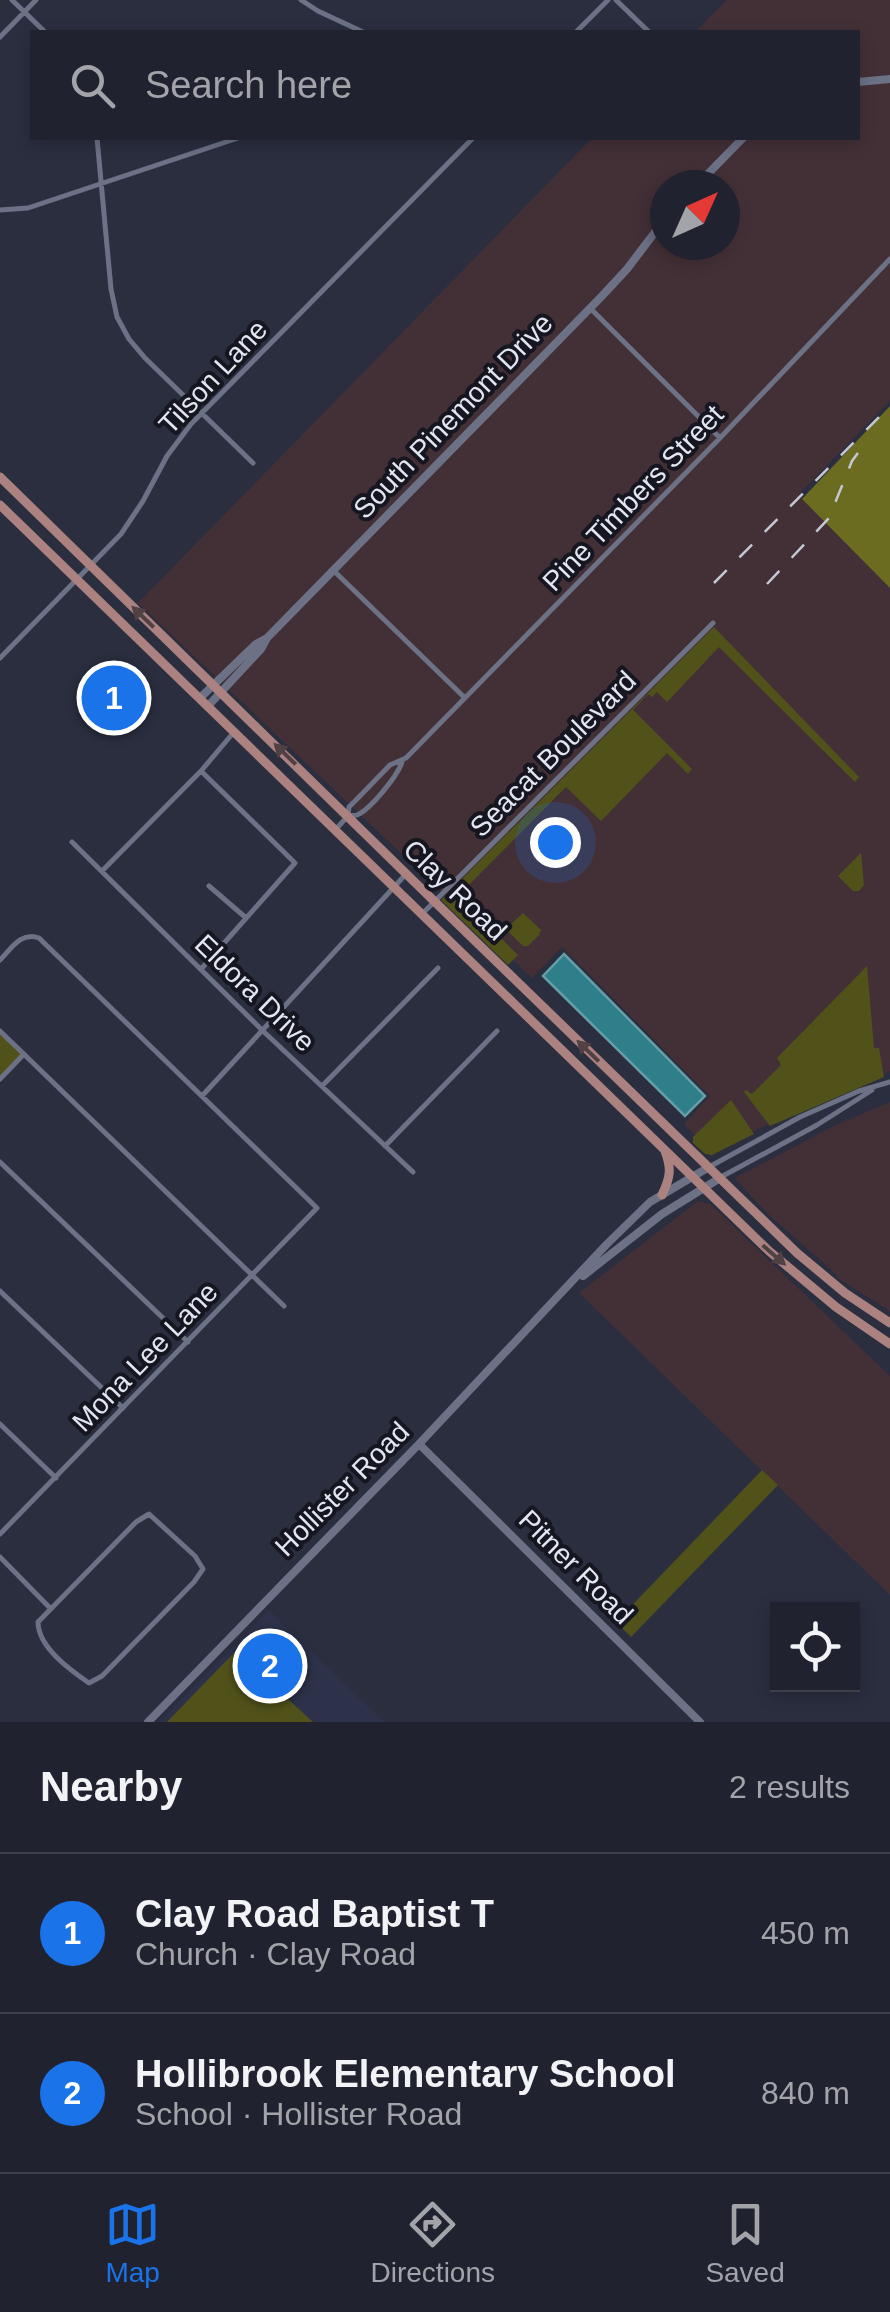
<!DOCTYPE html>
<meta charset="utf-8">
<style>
body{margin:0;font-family:Arial,sans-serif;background:#282a37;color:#f1f3f6}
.controls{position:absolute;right:30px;bottom:30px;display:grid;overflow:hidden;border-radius:0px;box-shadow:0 5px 15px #0003}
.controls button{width:90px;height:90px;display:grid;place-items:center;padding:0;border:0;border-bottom:2px solid #3d3f4b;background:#20222f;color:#f1f3f6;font:50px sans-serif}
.compass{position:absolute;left:650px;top:170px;width:90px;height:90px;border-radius:50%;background:#20222f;box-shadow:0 5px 15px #0003;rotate:45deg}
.you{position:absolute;left:555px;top:842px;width:35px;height:35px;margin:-25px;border:8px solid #fff;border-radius:50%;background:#1a73e8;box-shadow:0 0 0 15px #1a73e833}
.badge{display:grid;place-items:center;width:65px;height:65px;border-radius:50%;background:#1a73e8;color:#fff;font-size:32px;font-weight:700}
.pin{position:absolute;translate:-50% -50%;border:5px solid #fff;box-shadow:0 2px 10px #0006}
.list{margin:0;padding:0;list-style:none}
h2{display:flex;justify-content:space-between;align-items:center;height:130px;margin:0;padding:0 40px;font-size:42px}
h2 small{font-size:32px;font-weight:400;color:#a2a4aa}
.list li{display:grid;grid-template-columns:65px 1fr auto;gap:30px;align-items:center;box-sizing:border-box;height:160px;padding:0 40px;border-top:2px solid #3d3f4b}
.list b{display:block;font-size:38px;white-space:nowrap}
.list p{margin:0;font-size:32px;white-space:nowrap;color:#a2a4aa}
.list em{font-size:32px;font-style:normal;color:#a2a4aa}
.icon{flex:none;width:55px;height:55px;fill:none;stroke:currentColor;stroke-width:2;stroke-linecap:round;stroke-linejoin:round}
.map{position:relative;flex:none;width:890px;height:1722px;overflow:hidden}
.search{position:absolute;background:#20222f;box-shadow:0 5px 15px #0003;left:30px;right:30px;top:30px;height:110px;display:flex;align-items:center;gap:25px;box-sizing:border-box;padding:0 35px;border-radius:0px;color:#a2a4aa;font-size:38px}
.sheet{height:450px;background:#20222f}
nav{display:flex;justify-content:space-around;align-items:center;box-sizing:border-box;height:140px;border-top:2px solid #3d3f4b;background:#20222f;font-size:28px;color:#a2a4aa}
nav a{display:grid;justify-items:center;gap:5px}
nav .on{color:#1a73e8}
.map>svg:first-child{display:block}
</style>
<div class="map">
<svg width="890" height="1722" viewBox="0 0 890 1722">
<rect width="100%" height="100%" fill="#2a2e3f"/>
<path fill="#2d324a" d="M269,1610l115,112h-225z"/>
<path fill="#433037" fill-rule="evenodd" d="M727,0h163v401l-92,94 92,93v483l-68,27 -111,54 -27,-28 26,-28 -148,-149 -30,31 -394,-375 454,-465h266v-106h-163zM665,185h60v60h-60z
M890,1102v209l-54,-34 1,-2 -69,-61 -33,-36 101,-53z
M698,1201l12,3 180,172v219l-311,-302z"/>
<path fill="#51521a" d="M714,627l145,150 -4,5 -136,-135 -52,55 -10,-10 -5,5 -4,-3 -15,16 59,59 -4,5 -21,-21 -66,68 -35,-34 -111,112 41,41 4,-3 18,18 -10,10 -67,-65z
M861,853l3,32 -5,6h-6l-15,-15z
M523,913l18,17 -2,5 -11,11h-5l-17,-17z
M867,966l7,82h5l5,29 -114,49 -26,-34 2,-2 6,4 29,-29 -4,-7z
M0,1031l24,23 -24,25z
M731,1100l23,34 -42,21 -7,-1 -12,-11v-6z
M762,1470l16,15 -147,152 -15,-15z
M256,1630l29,28 -4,4 2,17 6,21 24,22h-146z"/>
<path fill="#6b6c20" d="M890,406v182l-88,-89z"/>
<path fill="#2f7f8a" stroke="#659ea9" stroke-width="2.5" d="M564,954l141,142 -20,20 -142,-140z"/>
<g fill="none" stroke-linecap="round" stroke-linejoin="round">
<path stroke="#6c7186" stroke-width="5" d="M12,0l33,32
M301,0l17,11 45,21
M616,0l33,32
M576,32l32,-32
M0,37l36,-37
M97,138l14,151 6,28 12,22 16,19 108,105
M0,210l28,-2 210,-70
M591,309l129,129
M334,571l131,127
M0,658l121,-124 22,-33 24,-45 24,-32 282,-286
M201,771l94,92 -93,105
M348,816c3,-1 6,0 9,-1 14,-6 41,-40 45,-53
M336,829l12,-13 1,-9 9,-9 32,-33 16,-7 314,-320 170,-179
M72,842l191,189 150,141
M102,871l99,-100 33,-39
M209,886l36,31
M422,914l291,-291
M0,960c11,-11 21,-29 39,-22l278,270 -317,326
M0,1031l284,275
M0,1079l24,-25
M322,1086l116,-118
M202,1096l204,-222
M385,1146l112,-115
M0,1162l188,180
M709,1167l91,-50 59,-26 31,-9
M721,1177l96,-52 55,-35
M0,1291l123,117
M0,1424l56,54
M149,1514l46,42 8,13 -9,13 -92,94 -13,7c-19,-13 -51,-36 -51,-61l98,-100z
M0,1557l50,51"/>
<path stroke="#6c7186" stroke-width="8" d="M858,82l32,-3
M697,185l46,-47
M200,698l56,-54 11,-6
M208,706l53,-57 6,-11 335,-342 25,-27 38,-50
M583,1276l79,-62 58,-36
M419,1444l281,278
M148,1722l271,-278 188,-200 43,-42 59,-35"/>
<path stroke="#ab827f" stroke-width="9" d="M0,477l434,424 363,352 48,40 45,30
M0,505l769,746 67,56 54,37
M662,1195c8,-17 10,-26 3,-44"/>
<path stroke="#c4c8d4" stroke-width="2.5" stroke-dasharray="18 18" stroke-linecap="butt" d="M714,583l176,-177
M767,584l62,-66 23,-57 11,-15"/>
</g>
<defs><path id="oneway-solid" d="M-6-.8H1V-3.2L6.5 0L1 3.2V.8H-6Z" transform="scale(2.5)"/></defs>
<g fill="#514145">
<use href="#oneway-solid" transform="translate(143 617) rotate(-136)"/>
<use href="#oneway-solid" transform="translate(285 754) rotate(-136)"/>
<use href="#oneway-solid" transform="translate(588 1051) rotate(-136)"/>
<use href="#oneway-solid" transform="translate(774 1255) rotate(41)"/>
</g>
<g text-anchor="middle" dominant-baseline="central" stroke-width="8" stroke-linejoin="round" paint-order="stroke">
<g font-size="28" fill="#e2e6f1" stroke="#15161f">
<text transform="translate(213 377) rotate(-47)">Tilson Lane</text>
<text transform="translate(453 416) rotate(-46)">South Pinemont Drive</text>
<text transform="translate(633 498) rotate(-46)">Pine Timbers Street</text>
<text transform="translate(553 754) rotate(-45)">Seacat Boulevard</text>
<text transform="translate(455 890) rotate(44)">Clay Road</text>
<text transform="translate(255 993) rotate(44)">Eldora Drive</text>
<text transform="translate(145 1357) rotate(-46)">Mona Lee Lane</text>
<text transform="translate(342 1489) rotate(-45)">Hollister Road</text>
<text transform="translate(576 1567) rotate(45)">Pitner Road</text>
</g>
</g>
</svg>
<div class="controls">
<button><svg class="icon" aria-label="locate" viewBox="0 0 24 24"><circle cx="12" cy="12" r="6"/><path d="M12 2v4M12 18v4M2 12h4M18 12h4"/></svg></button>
</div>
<svg class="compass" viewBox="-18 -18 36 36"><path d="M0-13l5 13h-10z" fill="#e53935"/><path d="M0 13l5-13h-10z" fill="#a2a4aa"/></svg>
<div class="you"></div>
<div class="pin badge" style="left:114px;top:698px">1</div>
<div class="pin badge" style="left:270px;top:1666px">2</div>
<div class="search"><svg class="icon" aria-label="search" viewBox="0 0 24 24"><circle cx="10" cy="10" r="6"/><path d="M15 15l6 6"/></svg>Search here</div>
</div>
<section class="sheet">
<h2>Nearby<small>2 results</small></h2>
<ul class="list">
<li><span class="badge">1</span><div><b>Clay Road Baptist T</b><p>Church · Clay Road</p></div><em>450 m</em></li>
<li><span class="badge">2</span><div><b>Hollibrook Elementary School</b><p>School · Hollister Road</p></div><em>840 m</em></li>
</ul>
</section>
<nav>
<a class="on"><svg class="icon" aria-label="map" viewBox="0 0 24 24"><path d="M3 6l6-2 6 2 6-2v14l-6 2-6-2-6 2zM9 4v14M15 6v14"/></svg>Map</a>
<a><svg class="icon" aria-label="directions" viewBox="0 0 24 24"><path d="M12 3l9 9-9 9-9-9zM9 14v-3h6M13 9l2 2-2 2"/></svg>Directions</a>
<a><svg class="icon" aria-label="saved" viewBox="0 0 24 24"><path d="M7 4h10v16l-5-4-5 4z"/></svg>Saved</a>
</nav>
